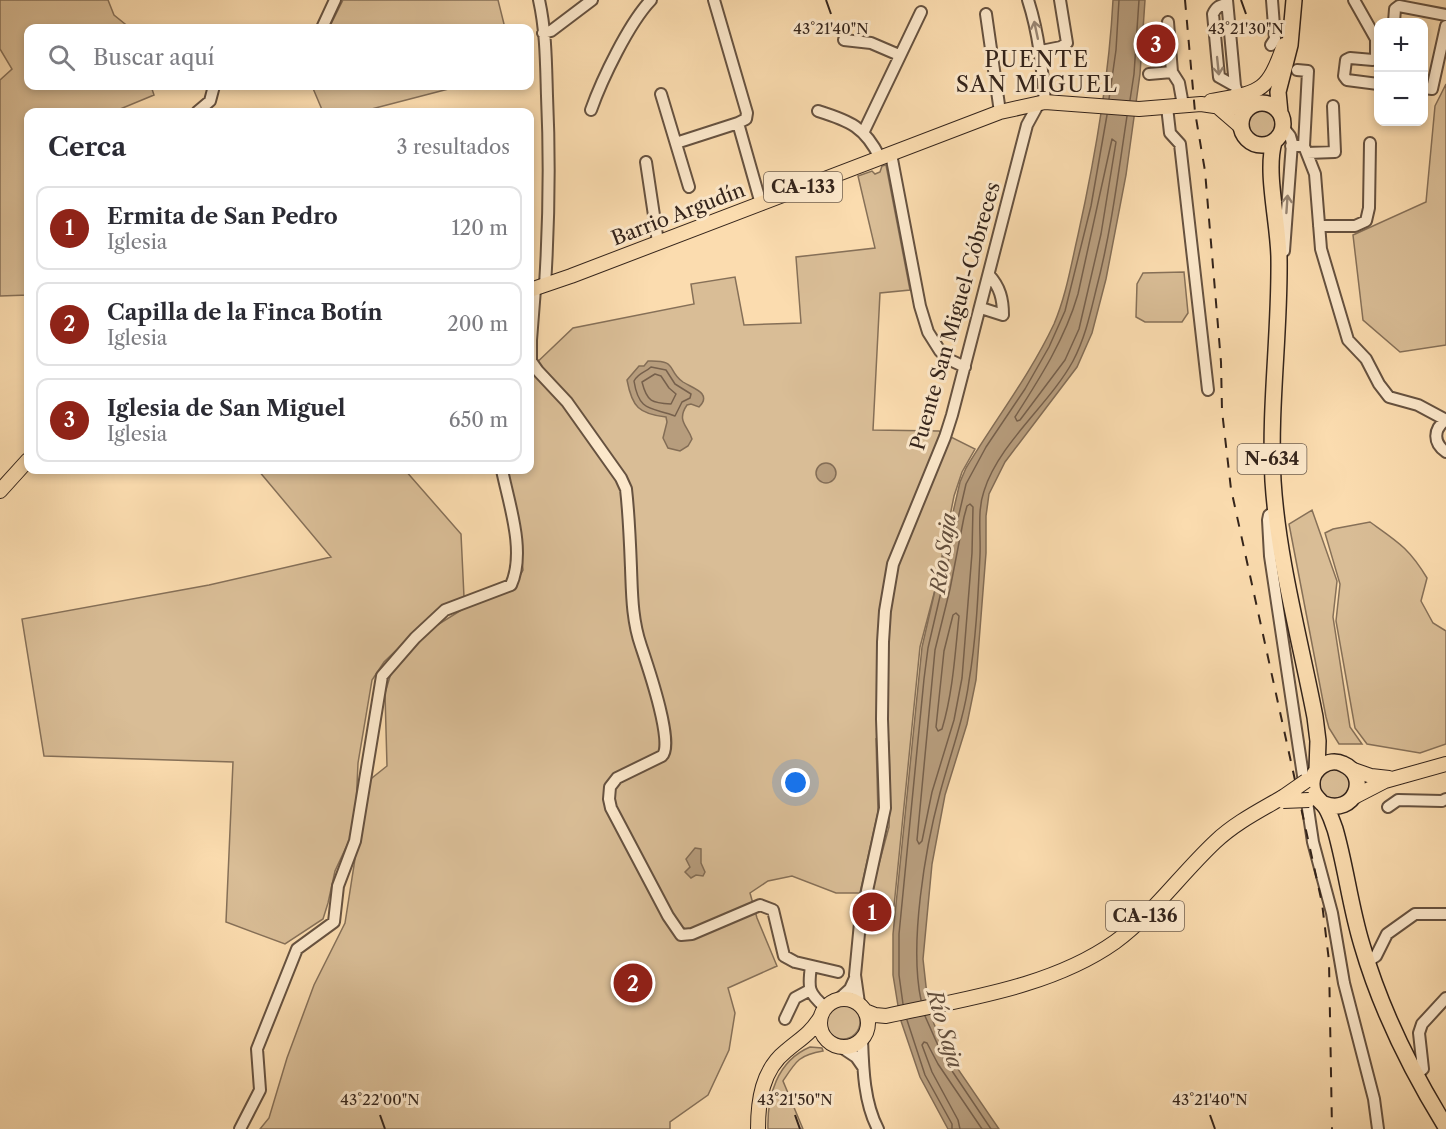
<!DOCTYPE html>
<html lang="es">
<meta charset="utf-8">
<style>
body{margin:0;font-family:"Libre Caslon Text",serif;background:#f7f7f7;color:#2b2b33}
.controls{position:absolute;right:18px;top:18px;display:grid;overflow:hidden;border-radius:12px;box-shadow:0 3px 9px #0003}
.controls button{width:54px;height:54px;display:grid;place-items:center;padding:0;border:0;border-bottom:2px solid #e1e1e2;background:#fff;color:#2b2b33;font:30px sans-serif}
.you{position:absolute;left:796px;top:783px;width:21px;height:21px;margin:-15px;border:4px solid #fff;border-radius:50%;background:#1a73e8;box-shadow:0 0 0 9px #1a73e833}
.badge{display:grid;place-items:center;width:39px;height:39px;border-radius:50%;background:#8f2418;color:#fff;font-size:20px;font-weight:700}
.pin{position:absolute;translate:-50% -50%;border:3px solid #fff;box-shadow:0 2px 6px #0006}
.list{margin:0;padding:0;list-style:none}
h2{display:flex;justify-content:space-between;align-items:center;height:78px;margin:0;padding:0 24px;font-size:26px}
h2 small{font-size:20px;font-weight:400;color:#7c7c81}
.list li{display:grid;grid-template-columns:39px 1fr auto;gap:18px;align-items:center;box-sizing:border-box;height:84px;margin:0 12px 12px;padding:0 12px;border:2px solid #e1e1e2;border-radius:12px}
.list b{display:block;font-size:22px;white-space:nowrap}
.list p{margin:0;font-size:20px;white-space:nowrap;color:#7c7c81}
.list em{font-size:20px;font-style:normal;color:#7c7c81}
.icon{flex:none;width:33px;height:33px;fill:none;stroke:currentColor;stroke-width:2;stroke-linecap:round;stroke-linejoin:round}
.map{position:relative;flex:none;width:1446px;height:1129px;overflow:hidden}
.search{position:absolute;background:#fff;box-shadow:0 3px 9px #0003;left:24px;top:24px;width:510px;height:66px;display:flex;align-items:center;gap:15px;box-sizing:border-box;padding:0 21px;border-radius:12px;color:#7c7c81;font-size:22px}
.panel{position:absolute;background:#fff;box-shadow:0 3px 9px #0003;left:24px;top:108px;width:510px;height:366px;border-radius:12px}
.map>svg:first-child{display:block}
</style>
<div class="map">
<svg width="1446" height="1129" viewBox="0 0 1446 1129">
<rect width="100%" height="100%" fill="#fbdcaf"/>
<filter id="stains"><feTurbulence type="fractalNoise" baseFrequency=".00333" numOctaves="4"/><feColorMatrix values="0 0 0 0 .2 0 0 0 0 .09 0 0 0 0 .02 0 0 0 .5 -.17"/></filter>
<radialGradient id="worn" r=".72"><stop offset=".6" stop-color="#630" stop-opacity="0"/><stop offset="1" stop-color="#630" stop-opacity=".3"/></radialGradient>
<path fill="#d9bd96" stroke="#867058" stroke-width="1.5" d="M0,0h108l6,15 16,13h-102v58h123l3,9 -41,17h-85v183l-28,1v-216l12,-11 -12,-20z
M343,0h155l7,28h-176z
M1446,84v261l-46,7 -37,-32 -10,-85 73,-33 9,-96z
M312,86h148l-100,26h-37z
M1247 124a14 14 0 1 1 28 0a14 14 0 1 1-28 0Z
M886,165l24,125 -30,3 -7,137 66,1 36,18 -13,23 -8,24 -18,90 -16,61 -26,259 -24,-9 19,-70 1,-42 -1,-43 -13,-3 2,73 -18,81h-24l-44,-17 -24,5 -18,12 7,25 20,48 -49,22 7,25 -6,37 -21,45 -38,27v7h-410l9,-11 18,-60 27,-73 31,-62 22,-141 20,-16 -2,-73 7,-23 42,-43 45,-28 34,-11 10,-18 -3,-30 -15,-70h25v-101l43,-41 121,-24 -3,-20 44,-7 9,48 57,-2 -5,-66 79,-9 -17,-72 14,-5 3,3 5,-2 2,-6z
M1184,272l4,41 -6,9h-37l-9,-5 1,-33 6,-11z
M258,470h147l56,64 3,63 -23,10 -57,55 -12,18 -14,83 -3,65 -20,43 -7,32 -5,16 -38,25 -59,-22 7,-160 -189,-6 -22,-137 187,-34 122,-28z
M1312,510l25,71 -4,36 17,110 12,17h-23l-10,-16 -3,-11 -37,-193z
M1370,522c28,20 39,26 57,56l-6,23 12,22 13,8v113l-26,9 -53,-9 -12,-16 -19,-107 4,-37 -15,-51 8,-4z
M1335,766l15,9v18l-15,9 -16,-8 -2,-16z
M826 1022a17 17 0 1 1 34 0a17 17 0 1 1-34 0Z
M810,1047l12,1 1,3c-24,4 -27,10 -40,30l20,48h-35c-1,-33 9,-68 42,-82z"/>
<path fill="#b79d7d" stroke="#836d56" stroke-width="1.5" d="M1113,0h32l-5,74 -14,101 -20,104 -14,54 -15,34 -72,95 -16,32 -3,22v37l-10,127 -9,44 -22,71 -13,69 -9,95 5,45 6,20 15,32 50,73h-51l-28,-52 -20,-59 -7,-43v-41l29,-287 38,-165 6,-14c29,-48 64,-93 88,-144 12,-28 17,-59 24,-89 17,-77 31,-156 35,-235z
M648,361c31,-1 18,9 35,21 9,6 30,11 16,25l-8,-3 -4,1c-11,16 1,21 5,34l-4,7 -8,5 -12,-3 -5,-10 4,-16 -1,-5c-27,-3 -34,-10 -39,-37l12,-14h5z
M816 473a10 10 0 1 1 20 0a10 10 0 1 1-20 0Z
M695,848l6,1v14l4,9 -2,4 -7,-1 -5,3 -6,-6 5,-5 -4,-8z"/>
<g fill="none" stroke-linecap="round" stroke-linejoin="round">
<path stroke="#76604c" stroke-width="1.5" d="M1109,99l7,-49 3,-50
M1130,100l4,-26 5,-74
M1112,139l4,3 -15,92 -22,95 -14,31 -45,60 -3,1 -2,-4c25,-39 50,-78 63,-123z
M651,367l15,3 9,14 16,10 -1,4 -8,4 -7,14c-23,-9 -36,-3 -41,-35 5,-9 11,-8 17,-14z
M655,374l6,2 8,12 7,6 -5,10c-19,-1 -24,-2 -29,-22z
M970,504l3,3 -1,46 -10,125 -8,42 -22,72 -10,49 -3,3 -2,-4 18,-190 15,-61 14,-72 3,-11z
M956,613l3,3c-4,38 -6,76 -17,113l-4,2 -2,-4 8,-76 9,-36z
M921,1000c-12,-56 4,-151 19,-207 10,-38 24,-74 29,-112 7,-41 9,-84 11,-126 1,-21 -3,-44 4,-64 15,-48 65,-86 89,-130 12,-23 17,-46 23,-71 15,-57 22,-115 31,-174
M903,1004l-4,-29v-41l25,-255 4,-31 38,-164 20,-37 39,-58 24,-42 16,-36 26,-105 16,-91
M925,1016l19,43 47,70
M907,1020l18,55 27,49v5
M960,1129l-2,-9 -26,-48 -10,-27 2,-3 3,1 11,21 44,65"/>
<g stroke="#665240" stroke-width="14">
<path id="minor" d="M539,0c7,31 7,64 8,96 3,65 2,125 -2,189
M714,0l33,113 -1,6 -8,4 23,81
M1028,0c11,34 14,67 17,102
M1227,0l8,86 6,17
M1354,0l22,39v17h2
M1227,4c-7,1 -11,3 -14,10l6,63 16,9
M986,14l14,98
M1168,22l4,50
M1394,22l1,-13 4,-3 47,9
M322,28l13,-28
M543,33l8,-2 41,-31
M844,40l27,3 28,12
M1271,45l4,-6 -3,-39
M1041,51l20,-4 6,-4 -7,-43
M1376,56l-3,4 -23,-2 -4,2 -2,16 3,4 31,4
M1297,70l11,1 -4,75
M1149,74l23,-2 7,11 4,22
M1424,88l8,1 14,-63
M661,94l28,93
M1167,107l3,26 10,11 28,246
M591,110c11,-31 38,-87 60,-110
M818,111c32,10 47,16 62,47
M197,112l13,-11 4,-15
M1283,127l7,9 2,7 -8,108
M864,131l57,-119
M676,143l62,-20
M1291,146h13l11,28 6,75 27,91 18,19 13,25 10,13 29,8 28,15c-13,9 -13,23 0,32
M1307,153l28,-1 -2,-46
M891,154l29,152 8,26 12,19 10,9 15,7
M646,162l12,80
M1319,226h36l11,-5 3,-13 1,-65
M535,289l-4,51v21l7,10 29,31 54,76 5,11c3,26 4,53 5,79 1,26 1,52 10,78 6,18 34,99 21,110l-45,22 -7,9 -1,12 2,9 57,108 13,19 11,-1 68,-29 13,5 11,46 11,6 43,10
M981,308l22,7c0,-16 -3,-28 -14,-40
M1276,511l-7,4 -1,5 2,36 43,286 19,71 12,70 30,116 4,30
M1388,807l10,-7 44,1 4,-2
M1367,962l9,-6 11,-22 28,-20h31
M811,966c-3,22 -3,27 14,41
M840,998l10,-9 5,-11
M859,1003l-4,-28 5,-52 25,-115 -3,-89 1,-77 2,-31 8,-47 52,-127 7,-22 75,-290 12,-22
M785,1019l10,-21 15,-8
M862,1039c1,29 2,64 16,90
M841,1047l15,10 7,10
M1416,1074l7,-5 -4,-36 3,-9 24,-26
M240,1129l20,-39 -3,-41 40,-100 37,-27 4,-36 17,-45 27,-165 33,-38 30,-28 66,-25c15,-33 -2,-81 -9,-115"/>
</g>
<g stroke="#34241b" stroke-width="16">
<path id="major" d="M1211,101c49,-9 56,-7 73,-56
M1218,107l22,19
M530,290l41,-14 429,-164 45,-10 94,7 62,-5 27,4 21,-1
M0,491l28,-31
M1351,769l20,7 18,2
M1354,797l31,-16 61,-17
M820 1023a24 24 0 1 1 48 0a24 24 0 1 1-48 0Z
M865,1011l10,4 11,1c76,-17 164,-28 229,-74 38,-28 65,-67 100,-100 20,-19 44,-31 68,-45
M758,1129c0,-28 4,-59 28,-78 14,-12 24,-17 34,-33"/>
</g>
<g stroke="#34241b" stroke-width="18">
<path id="highway" d="M1241 124a21 21 0 1 1 42 0a21 21 0 1 1-42 0Z
M1280,113l-2,-21 12,-47 4,-45
M1274,142c-9,30 5,83 5,117 1,74 -10,148 -6,222 5,79 27,158 42,236l3,24 -1,29
M1324,804c30,12 47,-28 19,-40 -14,-7 -32,5 -31,21 0,9 5,13 11,19 6,6 9,17 12,25 11,38 15,77 27,116 18,62 50,127 84,182"/>
</g>
<use href="#minor" stroke="#fce8cb" stroke-width="10"/>
<use href="#major" stroke="#fbdcaf" stroke-width="14"/>
<use href="#highway" stroke="#fbdcaf" stroke-width="15"/>
<path stroke="#34241b" stroke-width="2" stroke-dasharray="10 10" stroke-linecap="butt" d="M1185,0l10,112 10,59 16,191 1,49 9,78 91,414 7,58 3,168"/>
<g stroke="#34241b" stroke-width="16" stroke-linecap="butt">
<path id="major-bridge" d="M1283,797l23,-16
M1283,801l26,-1"/>
</g>
<use href="#major-bridge" stroke="#fbdcaf" stroke-width="14"/>
</g>
<defs><path id="oneway-shaft" d="M-6 0H5M1.5-3L5.5 0L1.5 3" fill="none" stroke-width="1.6" stroke-linecap="round" stroke-linejoin="round" transform="scale(1.5)"/></defs>
<g stroke="#988673">
<use href="#oneway-shaft" transform="translate(1036 30) rotate(-102)"/>
<use href="#oneway-shaft" transform="translate(1218 66) rotate(84)"/>
<use href="#oneway-shaft" transform="translate(1287 204) rotate(-86)"/>
</g>
<path fill="none" stroke="#34241b" stroke-width="2" d="M826,0l5,14M1241,0l5,14M380,1115l5,14M795,1115l5,14M1210,1115l5,14"/>
<g text-anchor="middle" dominant-baseline="central" stroke-width="6" stroke-linejoin="round" paint-order="stroke">
<g fill="#fce8cb" stroke="#705f50" stroke-width="1.5">
<rect x="764" y="172" width="78" height="30" rx="4.5"/>
<rect x="1237.5" y="444" width="69" height="30" rx="4.5"/>
<rect x="1106" y="901" width="78" height="30" rx="4.5"/>
</g>
<g font-size="18" font-weight="bold" fill="#34241b">
<text x="803" y="187">CA-133</text>
<text x="1272" y="459">N-634</text>
<text x="1145" y="916">CA-136</text>
</g>
<g font-size="20" fill="#34241b" stroke="#fce8cb">
<text transform="translate(678 214) rotate(-21)">Barrio Argudín</text>
<text transform="translate(955 316) rotate(-74)">Puente San Miguel-Cóbreces</text>
</g>
<g font-size="21" font-style="italic" fill="#624e3d" stroke="#fce8cb">
<text transform="translate(943 553) rotate(-82)">Río Saja</text>
<text transform="translate(945 1029) rotate(74)">Río Saja</text>
</g>
<g font-size="22" letter-spacing="1.5" fill="#34241b" stroke="#fce8cb">
<text x="1037" y="59">PUENTE<tspan x="1037" dy="25">SAN MIGUEL</tspan></text>
</g>
</g>
<g font-size="15" text-anchor="middle" fill="#34241b" stroke="#fce8cb" stroke-width="6" stroke-linejoin="round" paint-order="stroke">
<text x="831" y="34">43°21'40"N</text>
<text x="1246" y="34">43°21'30"N</text>
<text x="380" y="1105">43°22'00"N</text>
<text x="795" y="1105">43°21'50"N</text>
<text x="1210" y="1105">43°21'40"N</text>
</g>
<rect width="100%" height="100%" filter="url(#stains)"/>
<rect width="100%" height="100%" fill="url(#worn)"/>
</svg>
<div class="controls">
<button>+</button>
<button>−</button>
</div>
<div class="you"></div>
<div class="pin badge" style="left:872px;top:912px">1</div>
<div class="pin badge" style="left:633px;top:983px">2</div>
<div class="pin badge" style="left:1156px;top:44px">3</div>
<div class="search"><svg class="icon" aria-label="search" viewBox="0 0 24 24"><circle cx="10" cy="10" r="6"/><path d="M15 15l6 6"/></svg>Buscar aquí</div>
<section class="panel">
<h2>Cerca<small>3 resultados</small></h2>
<ul class="list">
<li><span class="badge">1</span><div><b>Ermita de San Pedro</b><p>Iglesia</p></div><em>120 m</em></li>
<li><span class="badge">2</span><div><b>Capilla de la Finca Botín</b><p>Iglesia</p></div><em>200 m</em></li>
<li><span class="badge">3</span><div><b>Iglesia de San Miguel</b><p>Iglesia</p></div><em>650 m</em></li>
</ul>
</section>
</div>
